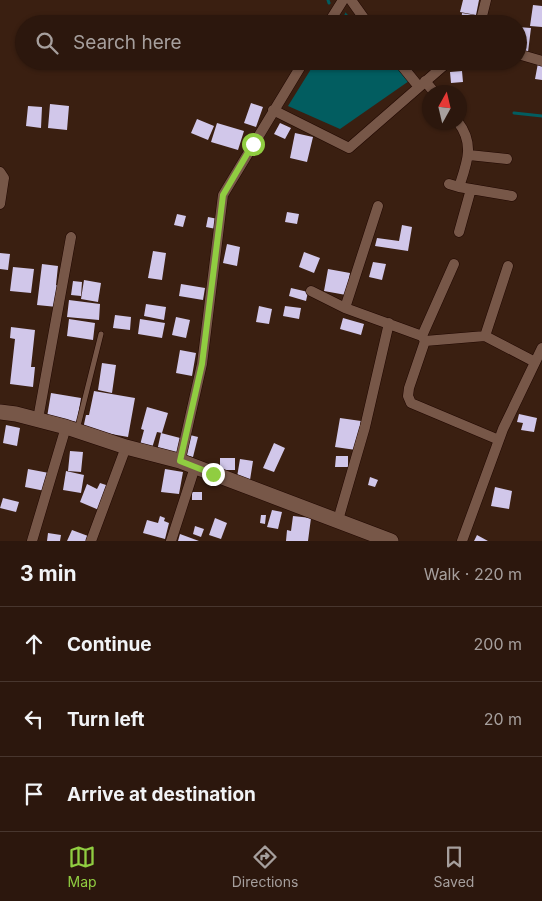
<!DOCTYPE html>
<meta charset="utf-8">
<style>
body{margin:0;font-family:Inter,sans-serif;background:#38241b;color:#f1f3f6}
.compass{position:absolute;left:422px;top:85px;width:45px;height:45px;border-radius:50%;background:#2c170d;box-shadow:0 1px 4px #0004;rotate:8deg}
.stop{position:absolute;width:15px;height:15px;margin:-11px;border:4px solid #90cd41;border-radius:50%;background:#fff}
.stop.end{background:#90cd41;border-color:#fff;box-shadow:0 1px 5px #0008}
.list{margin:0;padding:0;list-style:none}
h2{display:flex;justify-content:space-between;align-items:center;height:65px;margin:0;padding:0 20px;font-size:21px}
h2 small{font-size:16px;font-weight:400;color:#a69f9d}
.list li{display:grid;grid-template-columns:32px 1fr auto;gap:15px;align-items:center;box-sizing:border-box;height:75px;padding:0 20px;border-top:1px solid #48362e}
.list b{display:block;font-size:19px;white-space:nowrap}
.list em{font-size:16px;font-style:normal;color:#a69f9d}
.icon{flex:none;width:28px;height:28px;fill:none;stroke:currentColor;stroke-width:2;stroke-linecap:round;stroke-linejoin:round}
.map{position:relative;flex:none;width:542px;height:541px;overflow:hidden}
.search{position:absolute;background:#2c170d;box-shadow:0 1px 4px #0004;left:15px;right:15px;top:15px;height:55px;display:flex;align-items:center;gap:12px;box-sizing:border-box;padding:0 18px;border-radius:28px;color:#a69f9d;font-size:19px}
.sheet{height:290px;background:#2c170d}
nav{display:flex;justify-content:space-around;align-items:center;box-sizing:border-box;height:70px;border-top:1px solid #48362e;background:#2c170d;font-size:14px;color:#a69f9d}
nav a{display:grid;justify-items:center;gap:2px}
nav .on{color:#90cd41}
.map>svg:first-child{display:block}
</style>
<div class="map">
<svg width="542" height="541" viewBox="0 0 542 541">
<rect width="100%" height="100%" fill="#3a1f11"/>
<path fill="#025d60" d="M346,12v1l11,11h-18z
M316,61h75l18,20 -69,48 -52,-23z"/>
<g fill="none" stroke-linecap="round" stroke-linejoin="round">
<path stroke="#025d60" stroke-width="3" d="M328,0l1,3
M514,113l28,3"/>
</g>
<path fill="#d1c7ea" d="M463,0h16l-3,15 -16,-3z
M533,5l9,1v21l-12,-1z
M462,13l17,3 -1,8h-17z
M518,27l13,1 -3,24 -10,-1z
M480,61h11v2l-11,1z
M538,63l4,1v16l-7,-1z
M462,71l1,11 -12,1 -1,-11z
M251,103l12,4 -7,20 -12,-4z
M50,104l19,2 -2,24 -19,-2z
M28,106l14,1 -1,21 -15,-2z
M197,119l17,7 -6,14 -17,-7z
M217,123l27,8 -6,19 -27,-8z
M280,123l11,5 -6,11 -11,-5z
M295,133l18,4 -6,25 -17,-4z
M287,212l12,2 -2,10 -12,-2z
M177,214l9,2 -3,11 -9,-2z
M208,217l10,2 -2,10 -10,-2z
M402,225l10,2 -4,24 -33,-5 2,-8 22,3z
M227,244l13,3 -3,19 -14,-3z
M153,251l13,2 -4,27 -14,-2z
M304,252l16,6 -6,15 -15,-6z
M0,253l10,1 -2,16 -8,-1z
M373,262l13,2 -4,16 -13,-3z
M42,264l16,2 -2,19 3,1 -2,21 -20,-2z
M13,267l21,2 -3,24 -21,-2z
M328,269l22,4 -4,22 -22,-4z
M84,280l17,3 -3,19 -17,-3z
M73,281l9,1 -1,14 -10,-1z
M181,284l24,4 -2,12 -24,-4z
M291,288l17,4 -2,9 -17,-5z
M69,300l31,4 -1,16 -32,-3z
M146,304l20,3 -2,13 -20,-4z
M259,306l13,3 -3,15 -13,-2z
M285,306l16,2 -2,11 -16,-3z
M115,315l16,2 -1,13 -17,-2z
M176,317l14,3 -4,18 -14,-3z
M343,318l21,6 -3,11 -21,-6z
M69,319l26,4 -2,17 -26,-4z
M140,319l25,4 -3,15 -24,-4z
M11,327l24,3 -4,37h4l-2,20 -23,-3 5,-45 -5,-1z
M180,350l16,3 -4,23 -16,-3z
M102,363l14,2 -4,28 -14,-3z
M94,391l41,7 -7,39 -45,-8 3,-14h3z
M51,393l30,5 -4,24 -30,-5z
M147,407l21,6 -6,20 -5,-1 -5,16 -12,-3 4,-15 -3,-1z
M519,414l18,4 -3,14 -13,-2 2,-7 -6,-1z
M340,418l21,3 -5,29 -21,-3z
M6,425l14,3 -3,18 -14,-3z
M161,433l23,6 -5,18 -22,-6z
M190,435l8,2 -5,20 -8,-2z
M274,443l11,5 -11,24 -11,-4z
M70,451l13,1 -2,20 -13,-1z
M336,456h12v11h-13z
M220,458h15v12h-15z
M240,459l13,2 -3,19 -13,-3z
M28,469l21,4 -4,18 -20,-4z
M165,469l18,3 -4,22 -18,-2z
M66,471l18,4 -3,18 -18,-3z
M370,477l8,3 -3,7 -7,-2z
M100,483l9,3 -10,24 -19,-8 7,-18 10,5z
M495,487l17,4 -3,18 -18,-3z
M192,492h10v8h-10z
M3,498l16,4 -3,10 -16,-4z
M272,510l10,2 -4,17 -11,-2z
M261,515h5l-1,9 -5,-1z
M160,516l5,2 -1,3 5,2 -4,16 -22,-6 4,-13 11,3z
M293,516l18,2 -3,23h-22l1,-11 4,1z
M215,518l12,5 -6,16 -12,-4z
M195,526l9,3 -3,8 -8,-3z
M72,530l16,6 -2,5h-19z
M48,533l13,2 -1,6h-13z
M180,534l19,7h-21z
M477,535l11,6h-14z"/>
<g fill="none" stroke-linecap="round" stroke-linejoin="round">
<g stroke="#200700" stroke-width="6">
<path id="lane" d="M77,430l24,-96"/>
</g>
<g stroke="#200700" stroke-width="11">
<path id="street" d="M351,0l17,24
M328,24l15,-24
M480,24l6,-24
M518,54l24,7
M398,61l21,26
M425,81l9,11
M273,110l76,38 100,-87
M469,155l38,4
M0,172l4,6 -4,26
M449,184l10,3c8,-24 16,-43 -1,-65
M459,187l53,9
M459,232l12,-43
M311,291l34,17 77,28 3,5 -16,47 -1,8 3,7 88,37
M345,308l33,-102
M422,336l32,-72
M485,336l23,-70
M425,341l60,-5 50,26
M38,419l33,-182
M180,461l22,-97 21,-169 81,-134
M338,520l27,-93 24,-104
M32,541l34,-114
M91,541l35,-94
M171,541l24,-74
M462,541l41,-112 39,-81"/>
</g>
<g stroke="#200700" stroke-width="16">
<path id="secondary" d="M0,412l16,2 50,13 60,20 54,14 211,80"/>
</g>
<use href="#lane" stroke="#775748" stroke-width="5"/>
<use href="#street" stroke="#775748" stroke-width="10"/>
<use href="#secondary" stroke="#775748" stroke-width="15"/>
</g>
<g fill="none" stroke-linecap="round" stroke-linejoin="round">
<path stroke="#90cd41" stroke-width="6" d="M213,474l-33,-13 22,-97 21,-169 30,-51"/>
</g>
</svg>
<svg class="compass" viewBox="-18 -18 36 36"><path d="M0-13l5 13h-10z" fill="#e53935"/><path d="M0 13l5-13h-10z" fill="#a69f9d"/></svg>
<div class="stop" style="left:253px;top:144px"></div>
<div class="stop end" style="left:213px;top:474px"></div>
<div class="search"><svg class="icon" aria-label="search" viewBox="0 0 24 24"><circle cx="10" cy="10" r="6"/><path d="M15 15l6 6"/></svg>Search here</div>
</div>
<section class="sheet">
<h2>3 min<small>Walk · 220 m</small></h2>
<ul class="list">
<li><svg class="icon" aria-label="ahead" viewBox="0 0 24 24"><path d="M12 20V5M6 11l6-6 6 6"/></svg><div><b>Continue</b></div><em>200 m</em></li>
<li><svg class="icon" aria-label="left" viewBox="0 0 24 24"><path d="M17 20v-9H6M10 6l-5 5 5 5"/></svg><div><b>Turn left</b></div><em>20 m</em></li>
<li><svg class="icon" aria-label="arrive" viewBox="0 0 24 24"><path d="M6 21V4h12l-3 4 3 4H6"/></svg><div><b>Arrive at destination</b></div></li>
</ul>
</section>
<nav>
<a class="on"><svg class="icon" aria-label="map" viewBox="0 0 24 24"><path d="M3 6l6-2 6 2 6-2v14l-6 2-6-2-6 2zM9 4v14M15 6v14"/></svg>Map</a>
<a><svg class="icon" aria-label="directions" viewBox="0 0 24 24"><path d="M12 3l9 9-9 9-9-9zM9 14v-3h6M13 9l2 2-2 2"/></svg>Directions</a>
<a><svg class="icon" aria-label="saved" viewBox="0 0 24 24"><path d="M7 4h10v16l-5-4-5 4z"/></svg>Saved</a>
</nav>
